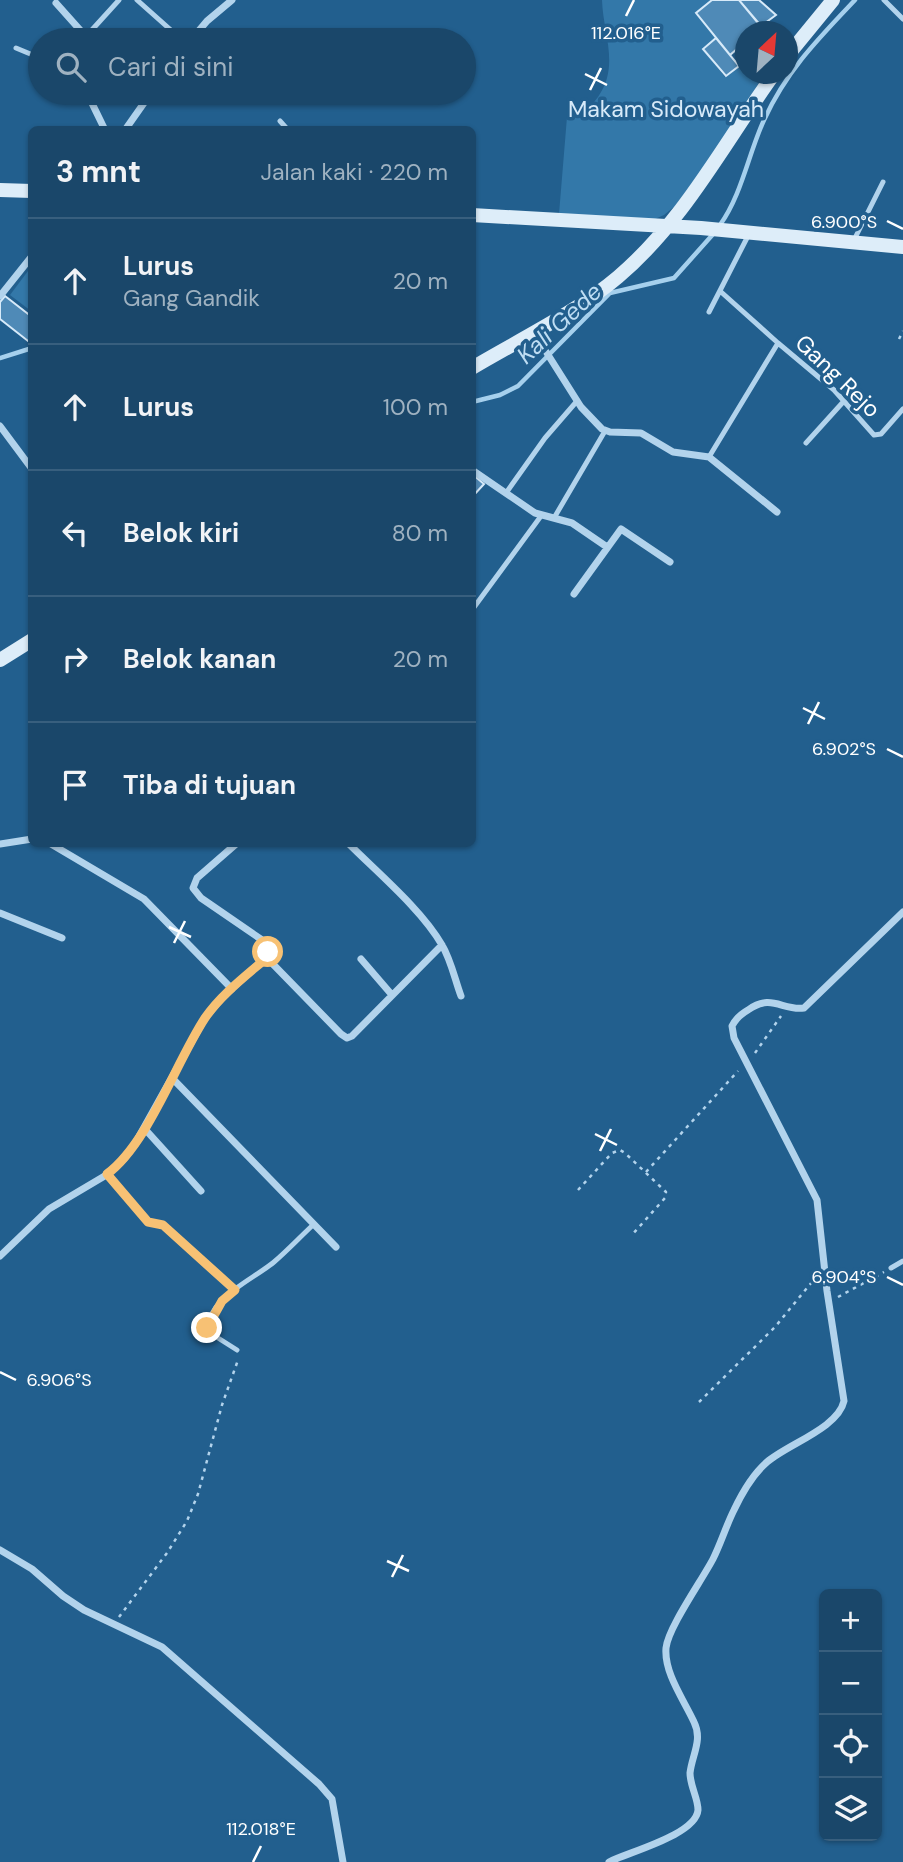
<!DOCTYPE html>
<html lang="id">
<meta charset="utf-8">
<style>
body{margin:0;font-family:"DM Sans",sans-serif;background:#275172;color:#f1f3f6}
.controls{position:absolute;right:21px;bottom:21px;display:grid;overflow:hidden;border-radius:10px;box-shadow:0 2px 5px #0004}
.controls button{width:63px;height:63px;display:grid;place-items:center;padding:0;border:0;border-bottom:2px solid #385f7e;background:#1a476a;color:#f1f3f6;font:35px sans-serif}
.compass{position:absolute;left:735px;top:21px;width:63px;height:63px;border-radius:50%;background:#1a476a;box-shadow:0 2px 5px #0004;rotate:26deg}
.stop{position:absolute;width:21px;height:21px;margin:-16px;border:5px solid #f7c174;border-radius:50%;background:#fff}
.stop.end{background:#f7c174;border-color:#fff;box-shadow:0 2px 7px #0008}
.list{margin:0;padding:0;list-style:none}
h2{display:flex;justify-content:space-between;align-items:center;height:91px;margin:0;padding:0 28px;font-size:30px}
h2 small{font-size:23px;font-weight:400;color:#9fb2c1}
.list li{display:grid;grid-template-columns:46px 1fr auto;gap:21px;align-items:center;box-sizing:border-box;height:126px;padding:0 28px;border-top:2px solid #385f7e}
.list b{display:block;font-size:26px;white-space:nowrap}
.list p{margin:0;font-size:23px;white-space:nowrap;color:#9fb2c1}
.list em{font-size:23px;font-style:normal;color:#9fb2c1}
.icon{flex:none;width:38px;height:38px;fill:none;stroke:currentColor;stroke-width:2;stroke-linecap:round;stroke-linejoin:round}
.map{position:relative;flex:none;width:903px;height:1862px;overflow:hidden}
.search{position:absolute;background:#1a476a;box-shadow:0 2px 5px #0004;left:28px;top:28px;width:448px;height:77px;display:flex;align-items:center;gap:18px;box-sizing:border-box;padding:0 24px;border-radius:38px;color:#9fb2c1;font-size:26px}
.panel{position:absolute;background:#1a476a;box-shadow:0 2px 5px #0004;left:28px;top:126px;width:448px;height:721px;border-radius:10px}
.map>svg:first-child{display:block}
</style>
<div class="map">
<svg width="903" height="1862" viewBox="0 0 903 1862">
<rect width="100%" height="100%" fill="#225f8e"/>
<path fill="#3378a9" d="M602,0h109l-16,13 21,25 -13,11 22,28 16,-13 4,4 1,6h5l9,7 -48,75 -37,50 -11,9 -9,4 -96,-5 8,-97c15,-2 22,-8 31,-20 22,-31 5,-63 4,-97z
M31,267l1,43 -1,1 -21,-16z"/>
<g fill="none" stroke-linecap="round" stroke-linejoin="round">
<path stroke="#a6d0ed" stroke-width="4.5" d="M720,225c22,-31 28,-70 44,-105 23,-50 54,-81 91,-120
M0,358l32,-10
M472,402l28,-7 18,-9 92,-93 64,-15 41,-46"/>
</g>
<path fill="#4f8ab7" stroke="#d7eaf9" stroke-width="2" d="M712,0h27l24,29 -4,3h-13l-1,26 -8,-9 -7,6 -34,-42z
M739,0h20l17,15 -15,11z
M716,38l23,28 -13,10 -23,-27z
M5,296l27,21v20l-4,4 -28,-22v-17z
M472,474l12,10 -11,12h-1z"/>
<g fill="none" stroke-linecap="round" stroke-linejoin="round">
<path stroke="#b2d3ec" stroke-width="2.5" stroke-dasharray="3.5 5" stroke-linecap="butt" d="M899,339l4,-8
M755,1053l26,-37
M646,1172l92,-101
M578,1190l34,-37 8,-3 5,3 41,39 -1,6 -34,38
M838,1297l46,-25
M699,1402l76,-75 41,-50
M119,1617l48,-64 20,-32 11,-27 24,-89 16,-45"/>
<path stroke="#b2d3ec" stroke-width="5" d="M137,0l45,40
M884,0l19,19
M82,36l8,-4 29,-32
M16,48l24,10
M280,121l8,9
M853,242l30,-60
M709,312l40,-78
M778,343l56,47 40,45 7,-1 22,-25
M806,443l38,-42
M709,457l69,-114 -58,-52
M506,493l39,-55 32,-37
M554,518l51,-87
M472,610l69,-94
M108,1174l40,48 15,3 72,65
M891,1268l12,-7
M237,1350l-30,-19c2,-34 44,-50 67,-69 14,-12 26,-25 40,-38"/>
<path stroke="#b2d3ec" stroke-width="7" d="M56,3l25,28 -1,9
M191,40l16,-19 25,-21
M87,93l18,37
M125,130l26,-37
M0,296l32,-40
M533,331l48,76 21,22 8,3 31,1 32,19 36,5 68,55
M0,426l32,43
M472,470l63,43 37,10 35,24
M574,594l47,-65 49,33
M0,844l32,-5
M51,844l93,55 88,90
M349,844c29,29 73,66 93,101 9,15 13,35 19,51
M0,913l62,25
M266,957l75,77 6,4 5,-2 90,-91
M361,959l31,36
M172,1078l164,169
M144,1128l57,63
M0,1256l49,-47 59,-35 16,-15 13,-19 68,-122 16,-19 45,-42 2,-8 -3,-7 -64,-44 -8,-10 4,-10 39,-34
M0,1550l32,19 31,27 21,14 78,37 157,137 13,15 11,63
M609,1862c19,-10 87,-27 89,-52 0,-12 -8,-24 -8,-37 2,-18 13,-33 4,-51 -10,-22 -30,-49 -28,-74 2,-20 36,-68 47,-89 8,-16 13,-33 21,-49 8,-17 18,-35 33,-48 21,-18 71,-34 77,-61l-17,-110 -10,-91 -83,-162 -2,-12c4,-8 9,-12 16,-16 24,-17 34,1 56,-2l99,-96"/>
<path stroke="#ddedf9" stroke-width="14" d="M788,55l45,-55
M0,190l32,1
M472,215l229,13 202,19
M472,368c47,-28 105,-56 146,-91 67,-57 106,-134 156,-203
M0,660l32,-20"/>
</g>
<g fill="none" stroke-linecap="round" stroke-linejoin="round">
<path stroke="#f7c174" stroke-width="9" d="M207,1328l15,-27 13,-11 -72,-65 -15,-3 -41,-48c41,-30 69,-112 98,-156 15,-22 38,-40 58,-57l5,-9"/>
</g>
<path fill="none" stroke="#fff" stroke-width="2.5" d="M626,16l8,-16M585,74l22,11M590,90l11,-22M887,221l16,8M803,708l22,11M808,724l11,-22M887,749l16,8M169,927l22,10M174,943l11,-22M595,1134l22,11M600,1151l11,-22M887,1277l16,8M0,1372l16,8M387,1561l22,10M392,1577l11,-22M253,1862l8,-16"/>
<g text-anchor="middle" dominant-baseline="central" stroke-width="7" stroke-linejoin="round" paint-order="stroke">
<g font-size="23" fill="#d7eaf9" stroke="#225f8e">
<text x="666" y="109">Makam Sidowayah</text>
</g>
<g font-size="23" fill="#fff" stroke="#225f8e">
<text transform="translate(838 376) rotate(44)">Gang Rejo</text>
</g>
<g font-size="24" font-style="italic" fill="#beddf3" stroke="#225f8e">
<text transform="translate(559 323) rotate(-43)">Kali Gede</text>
</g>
</g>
<g font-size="18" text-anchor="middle" fill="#fff" stroke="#225f8e" stroke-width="7" stroke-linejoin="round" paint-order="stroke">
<text x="626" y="39">112.016°E</text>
<text x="844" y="228">6.900°S</text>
<text x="844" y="755">6.902°S</text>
<text x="844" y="1283">6.904°S</text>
<text x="59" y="1386">6.906°S</text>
<text x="261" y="1835">112.018°E</text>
</g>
</svg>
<div class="controls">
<button>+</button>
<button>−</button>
<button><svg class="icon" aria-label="locate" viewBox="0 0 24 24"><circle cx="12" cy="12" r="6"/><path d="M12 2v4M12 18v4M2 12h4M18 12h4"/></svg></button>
<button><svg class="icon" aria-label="layers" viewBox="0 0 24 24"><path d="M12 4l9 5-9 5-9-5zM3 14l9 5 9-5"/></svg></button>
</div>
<svg class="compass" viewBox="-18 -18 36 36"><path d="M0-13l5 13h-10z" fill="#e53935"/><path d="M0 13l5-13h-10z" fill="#9fb2c1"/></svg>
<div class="stop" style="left:268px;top:952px"></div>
<div class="stop end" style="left:207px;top:1328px"></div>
<div class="search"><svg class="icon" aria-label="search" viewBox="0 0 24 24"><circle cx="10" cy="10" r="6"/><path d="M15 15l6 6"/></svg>Cari di sini</div>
<section class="panel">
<h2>3 mnt<small>Jalan kaki · 220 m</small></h2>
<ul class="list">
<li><svg class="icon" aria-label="ahead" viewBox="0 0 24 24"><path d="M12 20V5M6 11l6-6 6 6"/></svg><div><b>Lurus</b><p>Gang Gandik</p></div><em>20 m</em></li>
<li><svg class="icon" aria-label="ahead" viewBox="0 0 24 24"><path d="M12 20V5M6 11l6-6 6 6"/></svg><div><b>Lurus</b></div><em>100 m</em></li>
<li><svg class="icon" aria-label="left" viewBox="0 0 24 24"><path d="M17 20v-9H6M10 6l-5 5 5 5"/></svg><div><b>Belok kiri</b></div><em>80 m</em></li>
<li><svg class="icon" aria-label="right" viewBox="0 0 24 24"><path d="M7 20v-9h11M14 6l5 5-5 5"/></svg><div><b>Belok kanan</b></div><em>20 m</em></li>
<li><svg class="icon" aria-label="arrive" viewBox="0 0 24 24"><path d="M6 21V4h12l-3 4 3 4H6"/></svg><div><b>Tiba di tujuan</b></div></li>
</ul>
</section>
</div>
